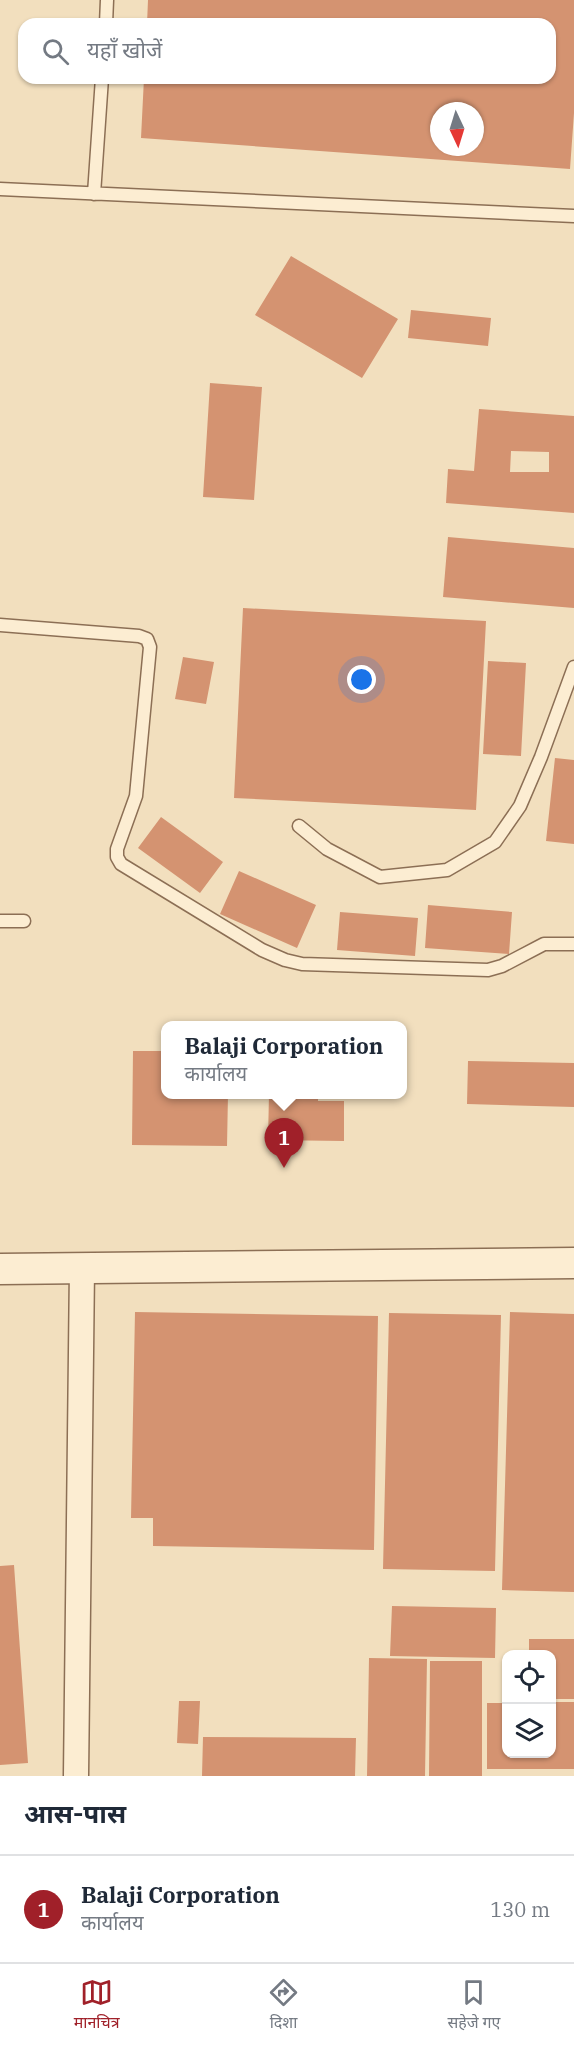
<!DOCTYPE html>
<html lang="hi">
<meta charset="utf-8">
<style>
body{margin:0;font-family:"IBM Plex Serif","Noto Sans Devanagari",serif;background:#f6f6f7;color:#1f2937}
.controls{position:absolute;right:18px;bottom:18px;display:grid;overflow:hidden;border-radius:12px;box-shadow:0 2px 4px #0004}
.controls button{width:54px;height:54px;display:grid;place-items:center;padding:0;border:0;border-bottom:2px solid #e0e1e3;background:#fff;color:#1f2937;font:30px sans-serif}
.compass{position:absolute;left:430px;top:102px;width:54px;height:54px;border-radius:50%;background:#fff;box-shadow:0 2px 4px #0004;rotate:176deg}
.you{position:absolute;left:362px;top:680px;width:21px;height:21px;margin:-15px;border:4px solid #fff;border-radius:50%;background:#1a73e8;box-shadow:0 0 0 9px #1a73e833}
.badge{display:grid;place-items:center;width:39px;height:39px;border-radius:50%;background:#a02029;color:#fff;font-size:20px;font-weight:700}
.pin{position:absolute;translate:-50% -50px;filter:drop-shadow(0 2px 3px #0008)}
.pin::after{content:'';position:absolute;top:32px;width:21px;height:18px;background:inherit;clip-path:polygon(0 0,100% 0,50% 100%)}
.popup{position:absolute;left:161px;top:1021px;width:246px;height:78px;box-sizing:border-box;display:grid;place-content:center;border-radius:12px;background:#fff;filter:drop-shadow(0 2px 4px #0005);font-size:20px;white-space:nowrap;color:#747a83}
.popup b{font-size:22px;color:#1f2937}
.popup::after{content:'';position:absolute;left:50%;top:100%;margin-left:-12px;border:12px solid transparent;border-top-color:#fff}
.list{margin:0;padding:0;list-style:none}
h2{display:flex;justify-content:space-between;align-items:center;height:78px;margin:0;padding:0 24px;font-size:26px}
h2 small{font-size:20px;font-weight:400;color:#747a83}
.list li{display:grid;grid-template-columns:39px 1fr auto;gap:18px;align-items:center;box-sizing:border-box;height:108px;padding:0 24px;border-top:2px solid #e0e1e3}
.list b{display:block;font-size:22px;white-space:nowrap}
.list p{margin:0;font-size:20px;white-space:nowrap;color:#747a83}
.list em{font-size:20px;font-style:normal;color:#747a83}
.icon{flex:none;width:33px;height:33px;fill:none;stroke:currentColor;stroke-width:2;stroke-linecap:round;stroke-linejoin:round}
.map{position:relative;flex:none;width:574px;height:1776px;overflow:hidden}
.search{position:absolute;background:#fff;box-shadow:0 2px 4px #0004;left:18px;right:18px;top:18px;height:66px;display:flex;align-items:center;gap:15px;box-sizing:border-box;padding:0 21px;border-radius:18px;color:#747a83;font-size:22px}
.sheet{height:186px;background:#fff}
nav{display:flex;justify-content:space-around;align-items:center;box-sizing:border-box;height:84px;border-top:2px solid #e0e1e3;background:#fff;font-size:16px;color:#747a83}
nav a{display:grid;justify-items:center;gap:3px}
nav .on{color:#a02029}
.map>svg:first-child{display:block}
</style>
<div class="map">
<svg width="574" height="1776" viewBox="0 0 574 1776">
<rect width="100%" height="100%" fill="#f2dfbe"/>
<path fill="#d49371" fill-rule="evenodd" d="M148,0h426v113l-4,56 -429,-31 3,-60h406v-54h-403zM439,111h36v36h-36z
M291,256l107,63 -36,59 -107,-63z
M411,310l80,8 -3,28 -80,-8z
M210,383l52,4 -8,113 -51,-3z
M479,409l95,7v97l-128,-10 2,-34 26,2zM511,451l38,1v20h-39z
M448,537l126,11v60l-131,-11z
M243,608l243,13 -10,189 -242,-12z
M183,657l31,5 -8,42 -31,-5z
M488,661l38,2 -5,93 -38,-2z
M555,758l19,2v84l-28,-3z
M161,817l62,45 -23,31 -62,-45z
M239,871l77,34 -19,43 -77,-34z
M428,905l84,7 -3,42 -84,-6z
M340,912l78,6 -3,38 -78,-6z
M133,1051h33v43h62l-1,52 -95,-1z
M468,1061l106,2v44l-107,-3z
M269,1094h49v7h26v40l-76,-1z
M135,1312l243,4 -4,234 -221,-4v-28h-22z
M510,1312l64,2v278l-72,-2z
M389,1313l112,2 -6,256 -112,-2z
M14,1565l14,198 -28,2v-199z
M392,1606l104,2 -1,50 -105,-2z
M529,1639h45v60h-22v-45h-23z
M369,1658l58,1 -2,117h-58z
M430,1661h52v115h-53z
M179,1701h21l-2,43 -21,-1z
M552,1702h22v67h-87v-66h19v51h46z
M203,1737l153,1 -1,38h-153z"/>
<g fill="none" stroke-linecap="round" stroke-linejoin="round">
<g stroke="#8c6f55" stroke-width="15">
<path id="service" d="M106,24l1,-24
M0,189l574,27
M94,194l8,-116
M0,625l139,11 8,3 3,8 -14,149 -19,53v8l4,7 141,86 23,10 17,4 186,6 14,-4 42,-22h30
M299,826l28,23 53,28 67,-7 48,-28 25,-36 21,-49 33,-90
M0,921h24"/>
</g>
<g stroke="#8c6f55" stroke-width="27">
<path id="minor" d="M76,1776l6,-508"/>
</g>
<g stroke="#8c6f55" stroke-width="33">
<path id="tertiary" d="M0,1269l574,-6"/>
</g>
<use href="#service" stroke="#fcedd2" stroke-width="12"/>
<use href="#minor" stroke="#fcedd2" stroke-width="24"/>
<use href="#tertiary" stroke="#fcedd2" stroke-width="30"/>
</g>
</svg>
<div class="controls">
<button><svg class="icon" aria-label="locate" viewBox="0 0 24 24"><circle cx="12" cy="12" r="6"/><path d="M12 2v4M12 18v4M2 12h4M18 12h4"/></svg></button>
<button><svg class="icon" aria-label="layers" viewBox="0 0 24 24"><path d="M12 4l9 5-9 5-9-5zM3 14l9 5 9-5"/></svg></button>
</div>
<svg class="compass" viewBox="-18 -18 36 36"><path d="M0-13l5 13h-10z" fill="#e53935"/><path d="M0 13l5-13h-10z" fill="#747a83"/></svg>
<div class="you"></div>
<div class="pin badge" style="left:284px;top:1168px">1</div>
<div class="popup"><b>Balaji Corporation</b>कार्यालय</div>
<div class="search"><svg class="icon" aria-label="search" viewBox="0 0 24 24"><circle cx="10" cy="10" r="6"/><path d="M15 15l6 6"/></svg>यहाँ खोजें</div>
</div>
<section class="sheet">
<h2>आस-पास<small></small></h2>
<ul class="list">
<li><span class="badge">1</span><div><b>Balaji Corporation</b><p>कार्यालय</p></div><em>130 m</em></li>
</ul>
</section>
<nav>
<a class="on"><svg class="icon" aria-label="map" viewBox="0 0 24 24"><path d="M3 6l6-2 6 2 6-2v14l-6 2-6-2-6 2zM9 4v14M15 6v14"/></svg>मानचित्र</a>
<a><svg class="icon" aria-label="directions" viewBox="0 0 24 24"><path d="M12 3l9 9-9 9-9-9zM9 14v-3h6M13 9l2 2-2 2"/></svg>दिशा</a>
<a><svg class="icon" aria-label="saved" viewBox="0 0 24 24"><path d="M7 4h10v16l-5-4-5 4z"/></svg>सहेजे गए</a>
</nav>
